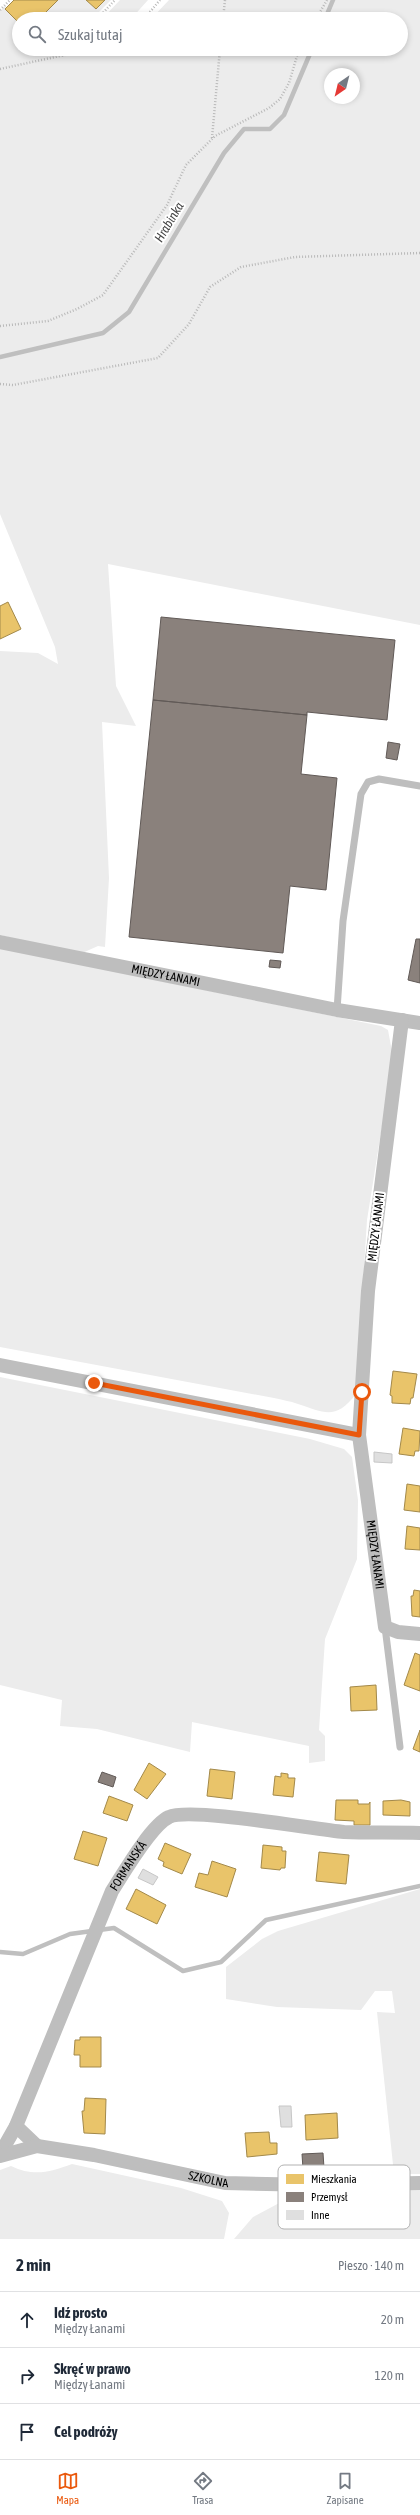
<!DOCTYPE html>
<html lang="pl">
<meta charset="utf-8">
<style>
body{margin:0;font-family:"Asap Condensed",sans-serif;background:#f2f2f3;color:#1f2937}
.compass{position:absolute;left:324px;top:68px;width:36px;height:36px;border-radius:50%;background:#fff;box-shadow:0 2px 6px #0003;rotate:215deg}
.stop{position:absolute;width:12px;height:12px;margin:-9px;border:3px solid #ea580c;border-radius:50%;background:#fff}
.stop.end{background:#ea580c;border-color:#fff;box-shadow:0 1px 4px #0008}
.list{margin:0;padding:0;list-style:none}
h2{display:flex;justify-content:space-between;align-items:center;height:52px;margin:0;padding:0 16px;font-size:17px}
h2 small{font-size:13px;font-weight:400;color:#747a83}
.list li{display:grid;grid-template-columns:26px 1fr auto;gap:12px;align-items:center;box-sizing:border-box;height:56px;padding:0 16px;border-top:1px solid #e0e1e3}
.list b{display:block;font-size:15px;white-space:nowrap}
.list p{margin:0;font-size:13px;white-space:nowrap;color:#747a83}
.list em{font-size:13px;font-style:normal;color:#747a83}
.icon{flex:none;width:22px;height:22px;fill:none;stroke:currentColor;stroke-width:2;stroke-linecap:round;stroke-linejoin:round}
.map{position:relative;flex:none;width:420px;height:2239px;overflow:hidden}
.search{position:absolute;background:#fff;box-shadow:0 2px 6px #0003;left:12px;right:12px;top:12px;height:44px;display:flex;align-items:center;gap:10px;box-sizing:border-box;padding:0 14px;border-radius:22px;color:#747a83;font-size:15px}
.sheet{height:220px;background:#fff}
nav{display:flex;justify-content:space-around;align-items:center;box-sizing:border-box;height:56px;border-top:1px solid #e0e1e3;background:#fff;font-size:11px;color:#747a83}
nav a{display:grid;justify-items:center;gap:2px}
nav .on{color:#ea580c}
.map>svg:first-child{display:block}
</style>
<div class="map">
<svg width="420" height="2239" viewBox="0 0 420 2239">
<rect width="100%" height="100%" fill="#fff"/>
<path fill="#ececec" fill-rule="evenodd" d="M58,0h28l10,9 9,-9h6l-19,19h-53z
M120,0h28l-17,19h-29z
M169,0h251v625l-312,-61 8,122 20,40 -34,-4 7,156 -4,69 -7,-1 -18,8 -80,-19v-284l38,2 20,11 -3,-17 -55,-133v-503l6,-6 -1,4 14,14v26h27l-8,4 84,-2 3,-2h276v-30h-250zM330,74h24v24h-24z
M0,948l381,78 7,4 5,27 -26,163 -11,174c-20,26 -31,19 -58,10 -8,-3 -16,-4 -24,-6l-274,-51z
M0,1377l310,62 34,10 8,8 6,43 -1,59 -32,80 -6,91 6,6v25l-16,2v-17l-117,-24 -2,30 -93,-23 -37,-3 2,-26 -62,-15z
M420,1889v285h-26l-17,-162 18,1 -3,-22h-17l-14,19 -84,-3 -51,-8v-32l36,-28 16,-8z
M72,2164l109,24 41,13 7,12 -5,26h-224v-69l11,-4c23,11 39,6 61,-2z
M420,2189v50h-186l19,-22 30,-16 34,-6 19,4 22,-9z"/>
<path fill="#e9c46a" stroke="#a3894a" d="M14,0h44l-19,19h-20v4l-14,-14z
M86,0h19l-9,9z
M8,602l13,27 -21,10v-33z
M393,1371l24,3 -4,24h-2l-1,6 -18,-1v-7l-2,-1z
M403,1428l17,3 -1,20h-4l-1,5 -15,-2z
M407,1484l13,2v26l-16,-2z
M407,1526l13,2v22l-15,-1z
M414,1590l6,1v26l-8,-1 -1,-20h2z
M415,1653l5,2v36l-16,-6z
M376,1685l1,25 -26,1 -1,-24z
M420,1730v22l-7,-3z
M149,1763l17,11 -19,25 -13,-9z
M210,1769l25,3 -3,27 -25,-3z
M281,1773l7,1v4h7l-2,19 -20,-2 2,-19 6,1z
M109,1796l24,9 -6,16 -24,-8z
M336,1800h22v4h11l1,-2v23h-16v-4l-19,-1z
M401,1800l9,2v14l-27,-1v-14z
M83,1831l24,7 -9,28 -24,-7z
M165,1843l26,11 -9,20 -19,-8 1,-4 -6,-3z
M263,1845l19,2v4h4l-1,17h-4l-1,2 -19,-2z
M319,1852l30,3 -3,29 -30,-3z
M212,1861l24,8 -9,28 -32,-10 4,-14 9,2z
M136,1889l30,16 -9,19 -31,-15z
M80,2037h21v30h-21v-12h-6l1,-15h5z
M85,2098l21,1 -1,35 -21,-1 -2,-22h2z
M337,2113l1,25 -32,2 -1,-25z
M269,2132l1,11h7v11l-30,3 -2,-24z"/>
<path fill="#8a817c" stroke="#615a57" d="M161,617l234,23 -8,80 -80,-8v3l-154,-15z
M153,700l154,15 -6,59 36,4 -11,112 -36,-4 -7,67 -154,-16z
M388,742l12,2 -3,16 -11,-2z
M416,939h4v44l-12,-3z
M270,960l11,1 -1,7 -11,-1z
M102,1772l14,5 -3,10 -15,-5z
M323,2153l1,15 -21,1 -1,-15z"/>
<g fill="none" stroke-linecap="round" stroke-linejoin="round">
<path stroke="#bfbfbf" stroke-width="4.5" d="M325,19l8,-19
M0,357l103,-24 26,-21 95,-159 20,-24h26l14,-14 28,-66
M0,1952l23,2 47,-20 44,-6 69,43 38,-9 45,-42 154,-34"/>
</g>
<path fill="#dfdfdf" stroke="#c7c7c7" d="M374,1452l18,2v9l-18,-1z
M143,1869l15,8 -5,8 -15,-7z
M279,2106h12l1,21h-11z"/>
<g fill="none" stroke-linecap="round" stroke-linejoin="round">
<path stroke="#b9b9b9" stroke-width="2.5" stroke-dasharray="1 2" stroke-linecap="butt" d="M0,10l10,-10
M97,19l18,-19
M144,19l16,-19
M223,19l2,-19
M316,19l11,-19
M62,56l6,-7
M0,69l92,-20
M212,138l8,-89
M0,326l48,-5 29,-12 26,-14 64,-90 19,-40 29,-29 54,-28 11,-9 9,-16 10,-34
M0,384l13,1 145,-27 31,-34 21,-37 31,-20 54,-10 125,-4"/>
<path stroke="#bebebe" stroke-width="7" d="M337,1010l6,-89 18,-127 7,-12 11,-3 41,7
M385,1627l15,120"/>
<g stroke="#bebebe" stroke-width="14">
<path id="s1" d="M0,942l337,68 83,13"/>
<path id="s2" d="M402,1020l-34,271 -9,144 26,192 13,5 22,2"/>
<path d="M0,1365l359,70"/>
<path d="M16,2126l21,20"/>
<path id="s3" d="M0,2154l16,-28 96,-235c11,-17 39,-66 57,-74 21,-10 143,12 175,15 25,1 51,0 76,1"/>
<path id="s4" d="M0,2156l37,-10 57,9 131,28 91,2 104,-2"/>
</g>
</g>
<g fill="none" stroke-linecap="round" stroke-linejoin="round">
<path stroke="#ea580c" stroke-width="5" d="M94,1383l265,52 3,-43"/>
</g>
<g text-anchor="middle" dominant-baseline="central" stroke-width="4" stroke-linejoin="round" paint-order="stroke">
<g font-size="12" fill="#000" stroke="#fff">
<text stroke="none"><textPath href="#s1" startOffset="169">MIĘDZY ŁANAMI</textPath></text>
<text transform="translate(376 1227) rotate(-83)">MIĘDZY ŁANAMI</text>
<text stroke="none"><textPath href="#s2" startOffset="538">MIĘDZY ŁANAMI</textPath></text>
<text stroke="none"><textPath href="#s3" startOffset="316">FORMANSKÁ</textPath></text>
<text stroke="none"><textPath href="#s4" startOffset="213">SZKOLNA</textPath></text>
</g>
<g font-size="13" font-style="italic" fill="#444" stroke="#fff">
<text transform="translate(169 222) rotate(-59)">Hrabinka</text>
</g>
</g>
<rect x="278" y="2165" width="132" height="64" rx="6" fill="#fff" stroke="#b2b2b2" stroke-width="1"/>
<rect x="286" y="2174" width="18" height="10" fill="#e9c46a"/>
<rect x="286" y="2192" width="18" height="10" fill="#8a817c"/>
<rect x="286" y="2210" width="18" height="10" fill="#dfdfdf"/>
<g font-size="11" fill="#000">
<text x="311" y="2183">Mieszkania</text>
<text x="311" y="2201">Przemysł</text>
<text x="311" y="2219">Inne</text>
</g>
</svg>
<svg class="compass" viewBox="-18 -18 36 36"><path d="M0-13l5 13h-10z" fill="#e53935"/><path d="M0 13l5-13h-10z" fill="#747a83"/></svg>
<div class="stop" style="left:362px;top:1392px"></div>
<div class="stop end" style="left:94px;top:1383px"></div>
<div class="search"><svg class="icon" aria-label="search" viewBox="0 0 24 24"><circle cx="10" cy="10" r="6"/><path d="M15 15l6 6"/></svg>Szukaj tutaj</div>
</div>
<section class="sheet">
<h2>2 min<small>Pieszo · 140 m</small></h2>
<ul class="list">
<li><svg class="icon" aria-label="ahead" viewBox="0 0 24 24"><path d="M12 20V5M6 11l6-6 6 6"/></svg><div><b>Idź prosto</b><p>Między Łanami</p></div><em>20 m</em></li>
<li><svg class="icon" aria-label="right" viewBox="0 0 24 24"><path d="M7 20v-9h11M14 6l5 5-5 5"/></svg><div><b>Skręć w prawo</b><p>Między Łanami</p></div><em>120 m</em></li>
<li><svg class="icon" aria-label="arrive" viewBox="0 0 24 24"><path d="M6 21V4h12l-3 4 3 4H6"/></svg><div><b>Cel podróży</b></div></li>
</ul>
</section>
<nav>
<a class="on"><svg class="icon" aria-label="map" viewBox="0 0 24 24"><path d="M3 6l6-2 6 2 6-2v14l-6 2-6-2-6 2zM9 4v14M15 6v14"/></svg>Mapa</a>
<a><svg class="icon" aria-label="directions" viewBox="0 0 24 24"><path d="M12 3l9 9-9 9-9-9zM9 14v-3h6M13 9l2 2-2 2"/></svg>Trasa</a>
<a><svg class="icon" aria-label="saved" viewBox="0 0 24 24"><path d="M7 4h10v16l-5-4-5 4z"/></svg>Zapisane</a>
</nav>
